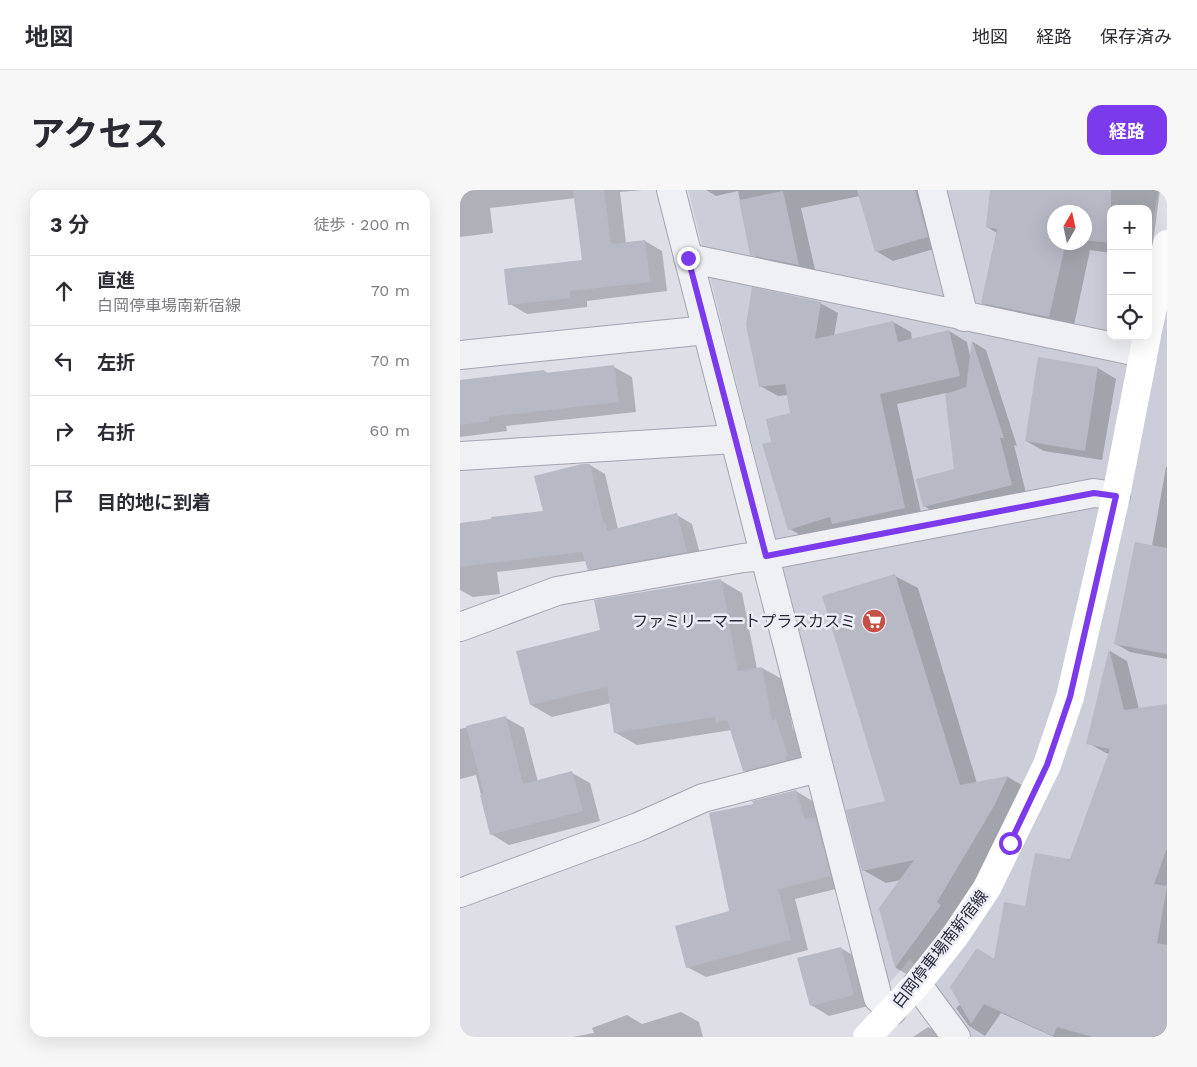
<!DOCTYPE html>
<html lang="ja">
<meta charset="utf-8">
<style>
body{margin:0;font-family:"Work Sans","Noto Sans JP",sans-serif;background:#f7f7f7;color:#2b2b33}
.controls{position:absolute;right:15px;top:15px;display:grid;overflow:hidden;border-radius:10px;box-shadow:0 5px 20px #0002}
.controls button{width:45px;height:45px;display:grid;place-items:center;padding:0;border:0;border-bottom:1px solid #e1e1e2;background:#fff;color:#2b2b33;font:25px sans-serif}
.compass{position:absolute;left:587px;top:15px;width:45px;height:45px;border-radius:50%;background:#fff;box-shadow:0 5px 20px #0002;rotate:9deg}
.stop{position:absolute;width:15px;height:15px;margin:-11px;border:4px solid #7c3aed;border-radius:50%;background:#fff}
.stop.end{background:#7c3aed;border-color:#fff;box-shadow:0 1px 5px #0008}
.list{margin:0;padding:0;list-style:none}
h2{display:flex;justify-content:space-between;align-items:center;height:65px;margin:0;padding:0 20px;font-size:21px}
h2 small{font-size:16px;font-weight:400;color:#7c7c81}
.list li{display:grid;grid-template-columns:32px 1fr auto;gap:15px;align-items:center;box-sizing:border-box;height:70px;padding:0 20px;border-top:1px solid #e1e1e2}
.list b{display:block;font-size:19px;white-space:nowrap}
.list p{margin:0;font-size:16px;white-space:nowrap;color:#7c7c81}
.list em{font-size:16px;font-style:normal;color:#7c7c81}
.icon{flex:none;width:28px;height:28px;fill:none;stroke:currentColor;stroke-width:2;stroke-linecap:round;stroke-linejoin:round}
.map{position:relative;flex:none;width:707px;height:847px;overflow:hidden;border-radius:15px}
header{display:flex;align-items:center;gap:30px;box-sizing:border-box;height:70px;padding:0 25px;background:#fff;border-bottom:1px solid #e1e1e2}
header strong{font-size:24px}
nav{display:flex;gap:28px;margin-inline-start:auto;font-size:18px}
.intro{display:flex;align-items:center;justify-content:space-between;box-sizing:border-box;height:120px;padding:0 30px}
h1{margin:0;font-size:35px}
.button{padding:12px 22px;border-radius:15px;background:#7c3aed;color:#fff;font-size:18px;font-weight:700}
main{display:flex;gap:30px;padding:0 30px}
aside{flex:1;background:#fff;border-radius:15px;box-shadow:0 5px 20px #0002}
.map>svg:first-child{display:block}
</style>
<header>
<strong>地図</strong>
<nav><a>地図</a><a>経路</a><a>保存済み</a></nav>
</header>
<div class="intro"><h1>アクセス</h1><a class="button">経路</a></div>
<main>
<aside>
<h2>3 分<small>徒歩 · 200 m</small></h2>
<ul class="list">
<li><svg class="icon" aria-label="ahead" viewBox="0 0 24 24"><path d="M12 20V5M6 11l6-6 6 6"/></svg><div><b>直進</b><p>白岡停車場南新宿線</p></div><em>70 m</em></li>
<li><svg class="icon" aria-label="left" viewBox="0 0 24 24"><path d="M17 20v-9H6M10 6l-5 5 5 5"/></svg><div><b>左折</b></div><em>70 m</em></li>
<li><svg class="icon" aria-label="right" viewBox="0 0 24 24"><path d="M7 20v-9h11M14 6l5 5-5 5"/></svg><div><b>右折</b></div><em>60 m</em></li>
<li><svg class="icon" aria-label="arrive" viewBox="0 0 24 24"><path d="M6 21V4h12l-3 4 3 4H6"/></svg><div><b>目的地に到着</b></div></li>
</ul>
</aside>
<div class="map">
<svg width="707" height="847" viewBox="0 0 707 847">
<rect width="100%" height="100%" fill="#dddee6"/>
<path fill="#cbcdd8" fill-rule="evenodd" d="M228,0h471l-11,49v-30h-37v127h37v-89l19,3v787h-198l-59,-78 -22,26zM594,22h30v30h-30z"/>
<path fill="#0003" fill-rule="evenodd" d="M0,0h183l-23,2 6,51 19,-2 17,10 5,40 -80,10v6l-60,7 -17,-10 74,-43 -8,-63 -86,10 3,25 -33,4z
M246,0h223l15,56 -51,15 -17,-10 -16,-55 -59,12 15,66 -47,-10 -18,-10 -13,-63 -22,5z
M531,0h169l-9,68h-3v-49h-37v44l-21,-3 -17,80 -68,-14 -23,-13 15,-70 -10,-6zM594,22h30v30h-30z
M360,113l18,10 -4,23 59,-14 18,10 1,8 37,-9 18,11 3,14 3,-14 13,8 31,96 -3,-1 12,48 -87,22 -15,-9 32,-36 -10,-77 -49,11 25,113 -115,22 -17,-10 -18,-86 19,-29 -3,-19 -10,1 -18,-10z
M579,168l59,10 18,11 -14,81 -58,-9 -18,-10z
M154,177l18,10 4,35 -130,14 1,5 -47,6v-56l84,-10 6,3z
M130,275l15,9 13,55 59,-14 15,9 10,37 -97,17 -16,-9 -3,-8 -89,11 3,22 -27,3 -13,-7v-66l84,-12z
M706,277h1v192l-37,-7 -14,-8 36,-98z
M435,386l23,12 59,195 31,-6 22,13 -113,190 -21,-12 -15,-60 20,-28 -15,3 -23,-13 23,-68z
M260,390l22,13 15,76 5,-1 22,12 9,50 5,3 9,36 -42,14 -21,-12 -13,-41 -94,15 -21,-12 -5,-30 -59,14 -21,-12 70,-74z
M650,461l17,10 12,48 28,-3v63l-61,-16 -18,-10z
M46,528l18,10 14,54 34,-9 18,10 10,38 -91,24 -18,-11 -15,-59 -16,4v-50z
M336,601l18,11 34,84 -53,13 13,51 -102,27 -19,-10 44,-55 24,-107z
M707,606v241h-113l-53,-24 -16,23 -16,-10 -13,-18 5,-4 34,-44 31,-53 45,-47z
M381,758l18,11 13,46 -43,11 -18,-11z
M221,822l18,10 4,15h-131l22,-4 -2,-5 35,-13 15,9z
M468,837l18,10h-33z"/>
<path fill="#b7b9c5" d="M113,0h31l7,54 34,-4 5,42 -80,9v7l-62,7 -4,-36 78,-9z
M397,0h58l13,47 -53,15z
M530,0h121v53l-27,-3v-28h-30v30h12l-17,75 -68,-14 16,-74 -11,-2z
M323,1l16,74 -49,-10 -11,-55z
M292,97l69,15 -6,37 78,-18 5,21 51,-12 11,46 -80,18 25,114 -73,16 -2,-7 -42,13 -26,-86 9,-2 -5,-23 24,-6 -5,-29 -26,3 -13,-62z
M512,150l32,98h-4l12,47 -89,22 -7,-28 38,-10 -9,-75 21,-7z
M578,167l60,10 -13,84 -60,-10z
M154,175l5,37 -130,15v4l-29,4v-45l84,-10 1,3z
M122,274h8l13,58h2l2,9 70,-18 10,39 -99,18 -6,-18 -122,15v-44l31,-4v-2l52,-6 -9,-35z
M675,352l32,6v106l-53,-10z
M435,384l65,211 48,-9 -14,30 -57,96 4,3 -46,63 -16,-60 35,-48 -52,11 -1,-3 -15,-58 39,-9 -63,-205z
M261,389l17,92 24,-4 10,54 4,-2 12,37 -2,1 1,3 -44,11 -16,-51 -11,2 -1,-5 -101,16 -7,-46 -77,18 -14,-54 84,-21 -6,-30z
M649,459l15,61 43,-6v144l-13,36 13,2 -10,57 10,2v92h-74l-36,-10 -4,9 -69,-32 -13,20 -21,-37 27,-39 17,11 10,-57 21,4 10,-53 35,6 40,-110 -24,-5z
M46,526l17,68 49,-13 11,40 -93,24 -10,-40 4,-1 -18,-68z
M336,600l9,29 10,-2 16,59 -53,13 13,51 -105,28 -11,-42 54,-15 -20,-98 44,-9 -1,-3z
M381,757l13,48 -44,11 -13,-48z"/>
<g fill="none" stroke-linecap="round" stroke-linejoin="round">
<g stroke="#a3a4b0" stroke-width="30">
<path id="minor" d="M472,0l32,127
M228,68l455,95
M0,165l247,-25
M0,266l275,-17
M0,437l97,-36 186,-33 22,-2 329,-63 22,3
M0,703l178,-66 65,-29 115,-30
M457,794l39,53"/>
</g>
<g stroke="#a3a4b0" stroke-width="30">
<path id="tertiary" d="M211,0l207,808 14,13"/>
</g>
<use href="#minor" stroke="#eff0f4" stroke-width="28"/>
<use href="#tertiary" stroke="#eff0f4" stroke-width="28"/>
<path stroke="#fff" stroke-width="28" d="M688,140l19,-86
M407,847l50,-53 38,-48 32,-48 60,-123 23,-68 46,-201 31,-160"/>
</g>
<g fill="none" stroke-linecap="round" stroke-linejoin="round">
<path stroke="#7c3aed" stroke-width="6" d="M228,68l78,298 328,-63 22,3 -46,201 -23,68 -37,78"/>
</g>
<defs>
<g id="supermarket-disc" transform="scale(1.25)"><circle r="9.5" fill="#c74f45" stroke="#ecedf4"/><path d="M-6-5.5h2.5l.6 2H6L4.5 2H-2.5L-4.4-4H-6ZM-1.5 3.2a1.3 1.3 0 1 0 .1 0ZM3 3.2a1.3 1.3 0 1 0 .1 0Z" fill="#fff"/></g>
</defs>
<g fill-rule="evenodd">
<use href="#supermarket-disc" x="414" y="431"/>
</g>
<g text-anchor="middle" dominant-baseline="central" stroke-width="5" stroke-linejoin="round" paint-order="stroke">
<g font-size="16" fill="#272a3c" stroke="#ecedf4" text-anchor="end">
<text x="396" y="431">ファミリーマートプラスカスミ</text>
</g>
<g font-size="16" fill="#272a3c" stroke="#ecedf4">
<text transform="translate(480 759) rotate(-52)">白岡停車場南新宿線</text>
</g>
</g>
</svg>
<div class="controls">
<button>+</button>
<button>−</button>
<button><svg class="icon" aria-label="locate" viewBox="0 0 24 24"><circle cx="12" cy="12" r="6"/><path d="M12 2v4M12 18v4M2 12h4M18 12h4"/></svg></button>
</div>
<svg class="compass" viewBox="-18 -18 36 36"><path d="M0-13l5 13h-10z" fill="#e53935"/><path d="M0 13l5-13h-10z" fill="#7c7c81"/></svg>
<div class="stop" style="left:550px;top:653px"></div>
<div class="stop end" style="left:228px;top:68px"></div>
</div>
</main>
